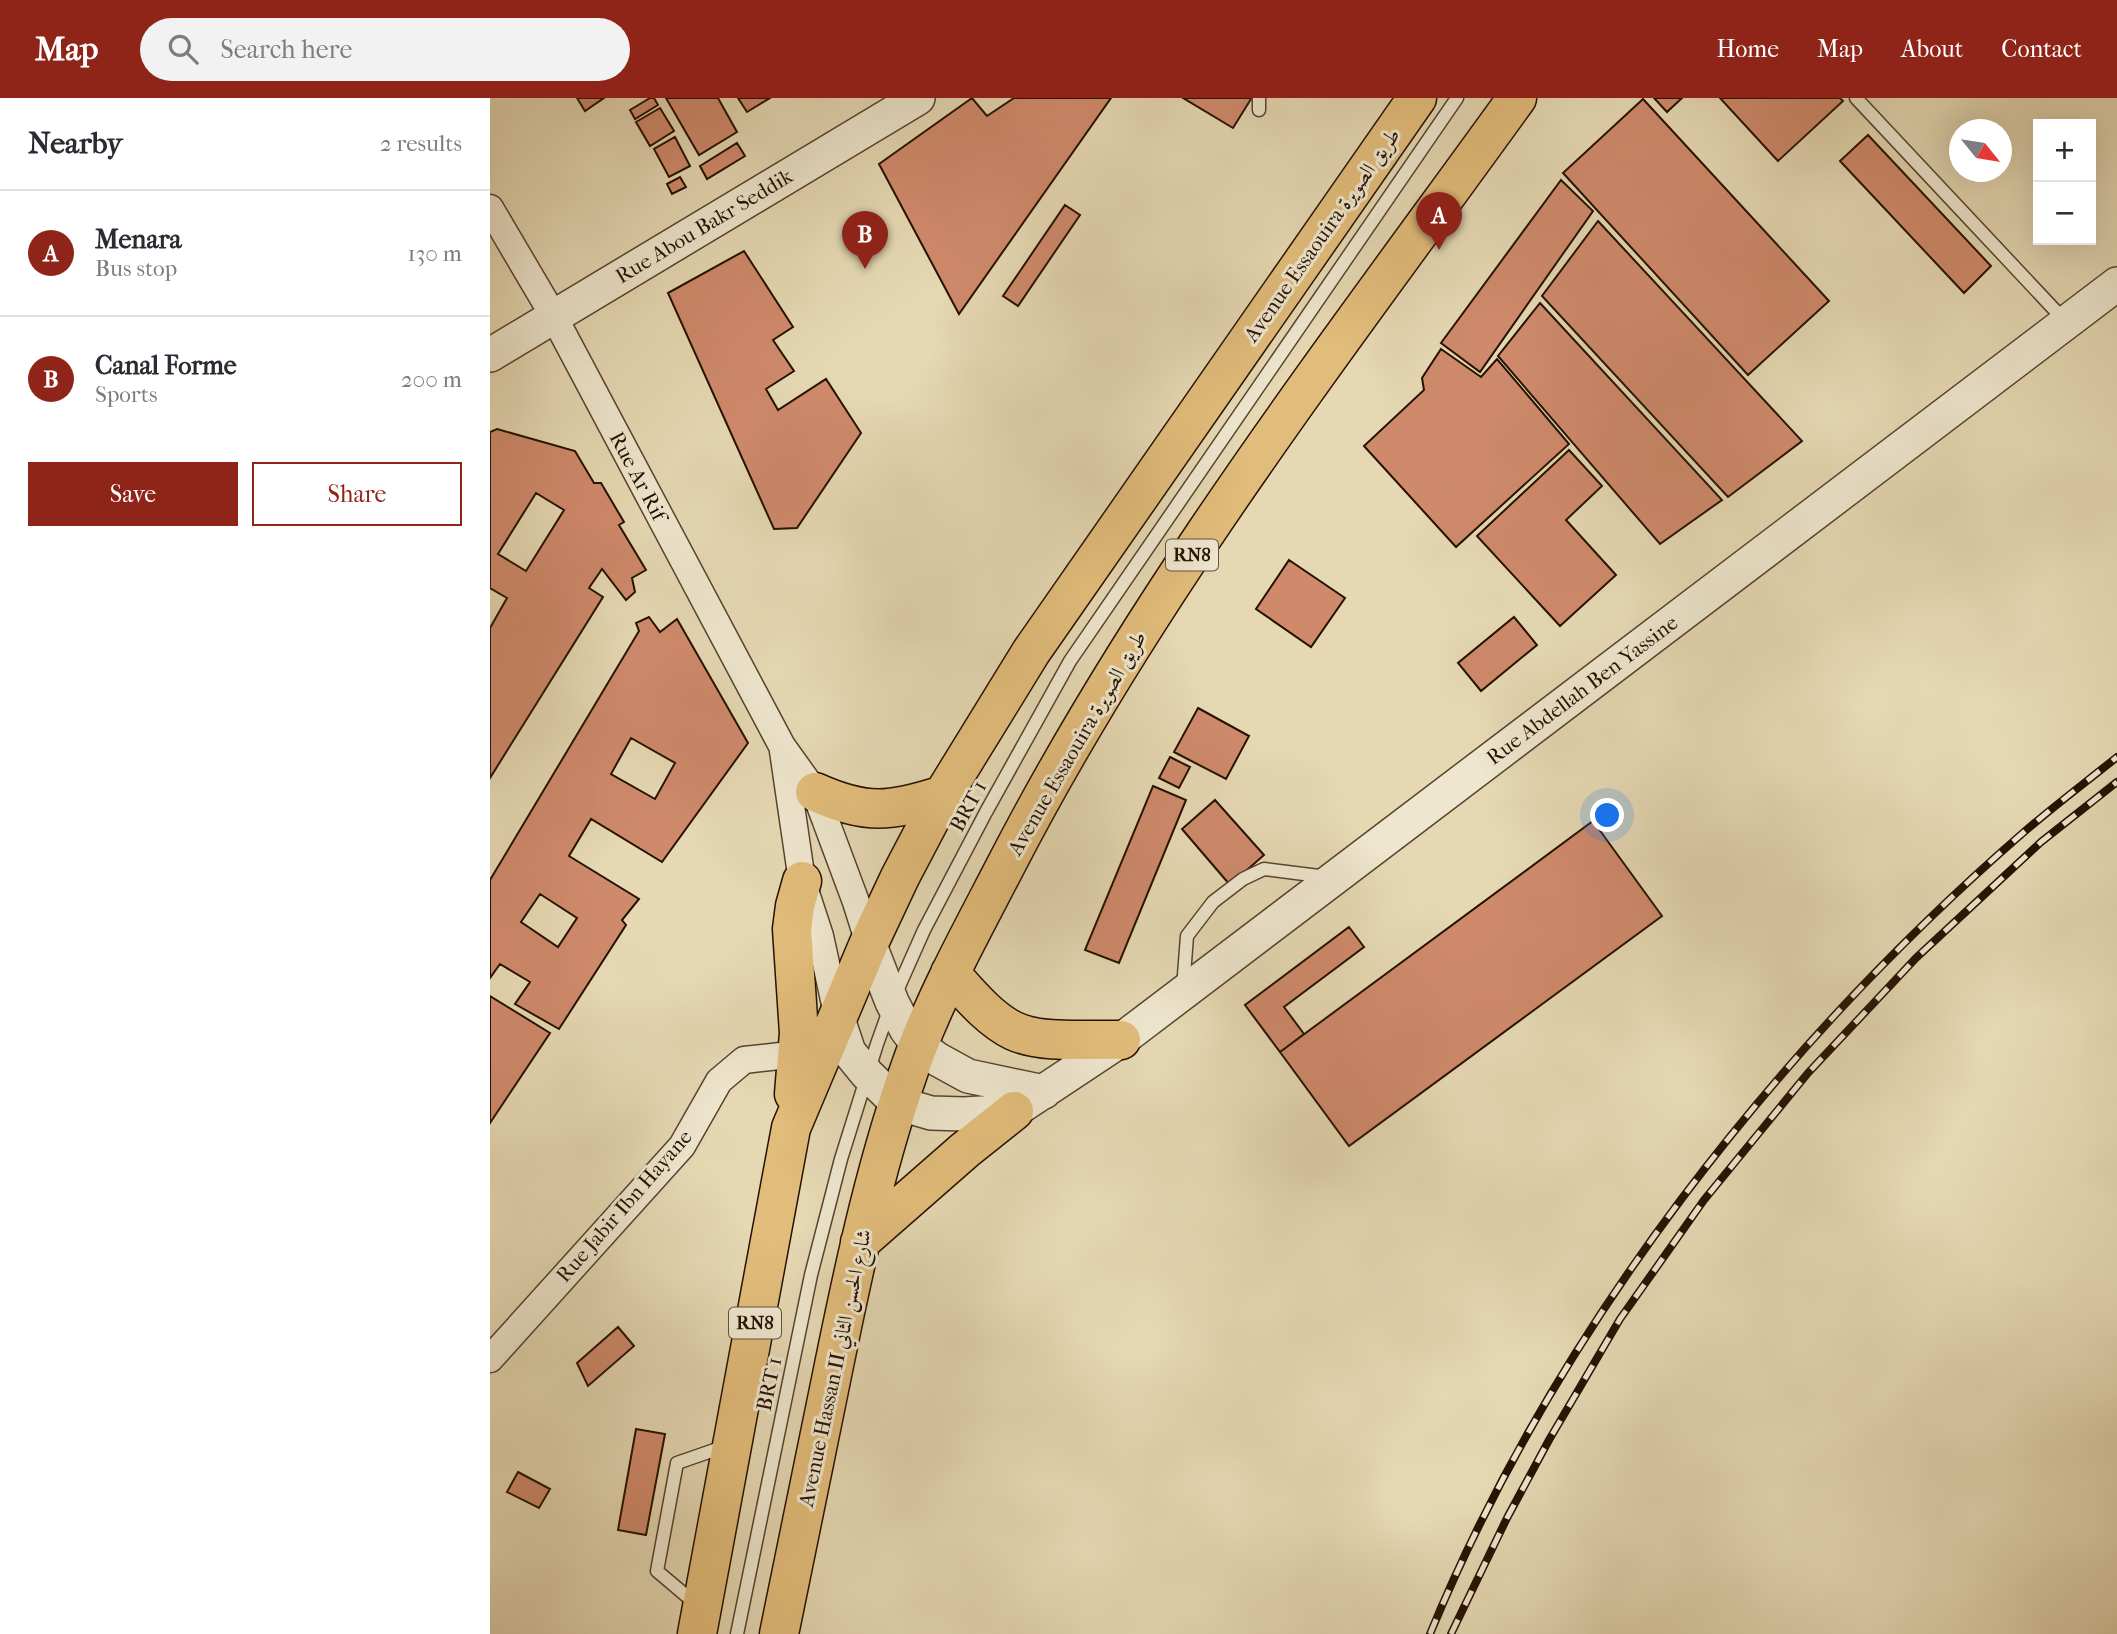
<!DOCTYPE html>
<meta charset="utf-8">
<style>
body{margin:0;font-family:"IM FELL French Canon",Amiri,serif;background:#f2f2f3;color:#2b2b33}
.controls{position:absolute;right:21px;top:21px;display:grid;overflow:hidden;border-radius:0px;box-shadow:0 7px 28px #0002}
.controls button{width:63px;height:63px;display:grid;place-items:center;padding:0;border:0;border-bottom:2px solid #e1e1e2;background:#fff;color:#2b2b33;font:35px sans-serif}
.compass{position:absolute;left:1459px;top:21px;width:63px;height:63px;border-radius:50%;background:#fff;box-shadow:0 7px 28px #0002;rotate:120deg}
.you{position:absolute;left:1118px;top:718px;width:24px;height:24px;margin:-18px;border:5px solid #fff;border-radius:50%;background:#1a73e8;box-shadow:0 0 0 10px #1a73e833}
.badge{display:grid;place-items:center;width:46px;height:46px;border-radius:50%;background:#8f2418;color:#fff;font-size:23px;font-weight:700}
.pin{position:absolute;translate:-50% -58px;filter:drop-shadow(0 2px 4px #0008)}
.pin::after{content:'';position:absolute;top:37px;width:24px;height:21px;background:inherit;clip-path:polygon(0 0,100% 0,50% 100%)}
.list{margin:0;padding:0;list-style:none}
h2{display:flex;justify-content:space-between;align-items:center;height:91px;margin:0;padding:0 28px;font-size:30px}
h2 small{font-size:23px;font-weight:400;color:#7c7c81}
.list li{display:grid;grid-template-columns:46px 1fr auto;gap:21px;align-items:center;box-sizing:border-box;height:126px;padding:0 28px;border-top:2px solid #e1e1e2}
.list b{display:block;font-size:26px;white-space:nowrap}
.list p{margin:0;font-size:23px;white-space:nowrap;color:#7c7c81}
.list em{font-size:23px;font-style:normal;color:#7c7c81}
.actions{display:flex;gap:14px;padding:21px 28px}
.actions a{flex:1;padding:16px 0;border:2px solid #8f2418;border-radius:0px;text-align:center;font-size:24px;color:#8f2418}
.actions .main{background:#8f2418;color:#fff}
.icon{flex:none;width:38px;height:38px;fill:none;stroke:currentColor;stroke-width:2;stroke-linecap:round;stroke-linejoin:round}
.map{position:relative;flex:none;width:1627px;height:1536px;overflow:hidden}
header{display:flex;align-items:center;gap:42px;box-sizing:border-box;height:98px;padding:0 35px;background:#8f2418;color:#fff}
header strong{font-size:33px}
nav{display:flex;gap:38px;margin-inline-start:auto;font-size:24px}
.search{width:490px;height:63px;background:#f2f2f3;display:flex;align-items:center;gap:18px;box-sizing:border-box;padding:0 24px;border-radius:38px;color:#7c7c81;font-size:26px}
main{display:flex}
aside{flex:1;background:#fff}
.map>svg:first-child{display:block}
</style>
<header>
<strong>Map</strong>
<div class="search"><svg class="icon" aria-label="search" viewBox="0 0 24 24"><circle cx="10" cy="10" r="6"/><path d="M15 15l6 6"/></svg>Search here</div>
<nav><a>Home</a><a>Map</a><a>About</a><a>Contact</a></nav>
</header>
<main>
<aside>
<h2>Nearby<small>2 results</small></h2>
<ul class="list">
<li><span class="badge">A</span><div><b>Menara</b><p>Bus stop</p></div><em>130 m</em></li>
<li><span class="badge">B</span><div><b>Canal Forme</b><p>Sports</p></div><em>200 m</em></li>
</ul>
<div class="actions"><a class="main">Save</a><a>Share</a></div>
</aside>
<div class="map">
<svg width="1627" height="1536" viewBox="0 0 1627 1536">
<rect width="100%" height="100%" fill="#e5d8b3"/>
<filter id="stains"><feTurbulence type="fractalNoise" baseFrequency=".00286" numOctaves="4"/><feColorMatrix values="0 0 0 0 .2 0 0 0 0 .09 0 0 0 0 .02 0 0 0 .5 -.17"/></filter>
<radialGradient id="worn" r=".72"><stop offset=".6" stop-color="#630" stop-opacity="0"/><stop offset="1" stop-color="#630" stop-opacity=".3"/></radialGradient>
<path fill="#cf8a6c" stroke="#251102" stroke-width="2" fill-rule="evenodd" d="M87,0h27l-19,13z
M160,0h4l4,7 -23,14 -5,-9z
M176,0h52l19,34 -38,23z
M248,0h32l-23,14z
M482,0l15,18 27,-18h97l-152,216 -80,-150z
M693,0h67l1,1 -18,29z
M1164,0h28l-15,14z
M1230,0h120l3,3 -65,60z
M1153,1l186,202 -81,74 -185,-202z
M170,10l14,23 -24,15 -14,-24z
M1378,37l123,131 -27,27 -124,-132z
M185,39l15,29 -21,11 -15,-28z
M247,45l8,13 -38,23 -7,-13z
M190,79l6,10 -14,7 -5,-10z
M1071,82l32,31 -113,161 -39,-29z
M575,107l15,10 -62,91 -15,-10z
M1108,123l204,220 -74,56 -186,-201z
M254,153l49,76 -20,13 21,31 -28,18 12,21 48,-31 35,54 -64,95 -23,1 -106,-236z
M1050,205l182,197 -62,44 -162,-188z
M951,251l40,28 16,-18 72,85 -113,103 -92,-101 60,-56 -2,-12z
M7,331l78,22 19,32h7l23,39 -5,3 27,45 -14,8 3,14 -9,8 -24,-31 -13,19 14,9 -113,181v-150l17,-30 -17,-10v-156zM46,395l28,17 -38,61 -28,-17z
M1079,352l33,36 -36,34 50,55 -56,51 -83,-90z
M799,462l56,38 -34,49 -55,-38z
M159,519l11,15 17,-13 71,124 -86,119 -71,-43 -22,37 70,43 -17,21 4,5 -67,104 -44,-25 15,-22 -30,-18 -10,14v-98l149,-249 -3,-8zM141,640l44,25 -20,36 -44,-25zM50,796l37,24 -19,29 -37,-25z
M1024,519l23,28 -56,46 -23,-28z
M708,610l51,28 -23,43 -52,-27z
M680,659l20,10 -11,21 -20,-10z
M663,688l33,14 -67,163 -34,-13z
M725,702l49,55 -34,30 -48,-56z
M1103,723l69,95 -313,230 -69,-94z
M859,829l15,20 -80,60 20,27 -24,18 -35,-47z
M0,898l60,37 -60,90z
M128,1229l16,19 -46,40 -11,-23z
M146,1331l29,5 -19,101 -28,-5z
M28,1374l32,17 -11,19 -32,-16z"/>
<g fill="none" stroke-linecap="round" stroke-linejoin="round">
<g stroke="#55432e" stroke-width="15">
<path id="service" d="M1366,0l210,224
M769,12v-12
M693,890l4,-52 26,-34 30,-23 21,-10 63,8
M206,1506l-39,-33 20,-108 49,-17
M247,1536l74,-359 30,-116 36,-115 15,-42 32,-72 62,-118 84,-151 387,-563"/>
</g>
<g stroke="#55432e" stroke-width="29">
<path id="minor" d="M0,110l63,107 229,431 33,46 41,110 13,41
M293,653l19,130 18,55 18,82
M0,1261l192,-213 37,-65 25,-21 54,-6"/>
</g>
<g stroke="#55432e" stroke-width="36">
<path id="tertiary" d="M0,257l428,-257
M379,845l23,59 14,27 12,16 19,14 31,17 76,16
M348,921l11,33 18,22 30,29 34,10 33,1 50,-3 107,-71 996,-756"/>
</g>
<g stroke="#251102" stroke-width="41">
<path id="primary" d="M325,694c51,23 75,20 128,3
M460,875c18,20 39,46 64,58 28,13 75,8 107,9
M304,996l5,-61 -7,-104 3,-23 7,-25
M370,1144l105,-92 49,-39
M207,1536l94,-506 78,-185 31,-66 43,-82 88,-143 386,-554
M289,1536c18,-88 36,-176 54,-264 22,-108 45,-216 83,-319 25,-65 59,-126 91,-188 141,-273 331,-517 510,-765"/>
</g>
<use href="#service" stroke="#eee6ce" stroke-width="12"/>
<use href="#minor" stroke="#eee6ce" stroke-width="26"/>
<use href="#tertiary" stroke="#eee6ce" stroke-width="33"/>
<use href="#primary" stroke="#e2bc7a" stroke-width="38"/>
<g stroke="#251102" stroke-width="8">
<path id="rail" d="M940,1536c126,-305 346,-587 594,-802 30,-26 62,-50 93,-75
M961,1536l56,-116 42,-78 71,-121 84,-119 104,-127 108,-115 125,-116 76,-60"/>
</g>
<use href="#rail" stroke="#eee6ce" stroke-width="5" stroke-dasharray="16" stroke-linecap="butt"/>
</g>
<g text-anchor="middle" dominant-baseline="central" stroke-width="6" stroke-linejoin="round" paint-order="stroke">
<g fill="#eee6ce" stroke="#61513f" stroke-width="2">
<rect x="676" y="441.5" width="52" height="31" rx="5"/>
<rect x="239" y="1209.5" width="52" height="31" rx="5"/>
</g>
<g font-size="19" font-weight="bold" fill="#251102">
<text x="702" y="457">RN8</text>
<text x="265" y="1225">RN8</text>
</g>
<g font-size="21" fill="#251102" stroke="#eee6ce">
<text transform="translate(214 128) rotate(-31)">Rue Abou Bakr Seddik</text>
<text transform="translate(832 137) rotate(-55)">Avenue Essaouira طريق الصويرة</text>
<text transform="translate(148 378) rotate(62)">Rue Ar Rif</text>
<text transform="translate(1092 592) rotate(-37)">Rue Abdellah Ben Yassine</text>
<text transform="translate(587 645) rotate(-60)">Avenue Essaouira طريق الصويرة</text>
<text transform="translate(478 708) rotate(-62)">BRT 1</text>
<text transform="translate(134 1108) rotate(-49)">Rue Jabir Ibn Hayane</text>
<text transform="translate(345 1270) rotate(-78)">Avenue Hassan II شارع الحسن الثاني</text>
<text transform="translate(279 1286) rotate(-78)">BRT 1</text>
</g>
</g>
<rect width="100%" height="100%" filter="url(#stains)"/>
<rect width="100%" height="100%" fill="url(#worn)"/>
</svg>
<div class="controls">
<button>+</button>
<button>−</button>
</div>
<svg class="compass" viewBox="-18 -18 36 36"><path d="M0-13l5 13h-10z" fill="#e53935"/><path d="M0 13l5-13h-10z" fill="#7c7c81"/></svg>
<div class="you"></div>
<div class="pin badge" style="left:949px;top:152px">A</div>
<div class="pin badge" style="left:375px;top:171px">B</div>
</div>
</main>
